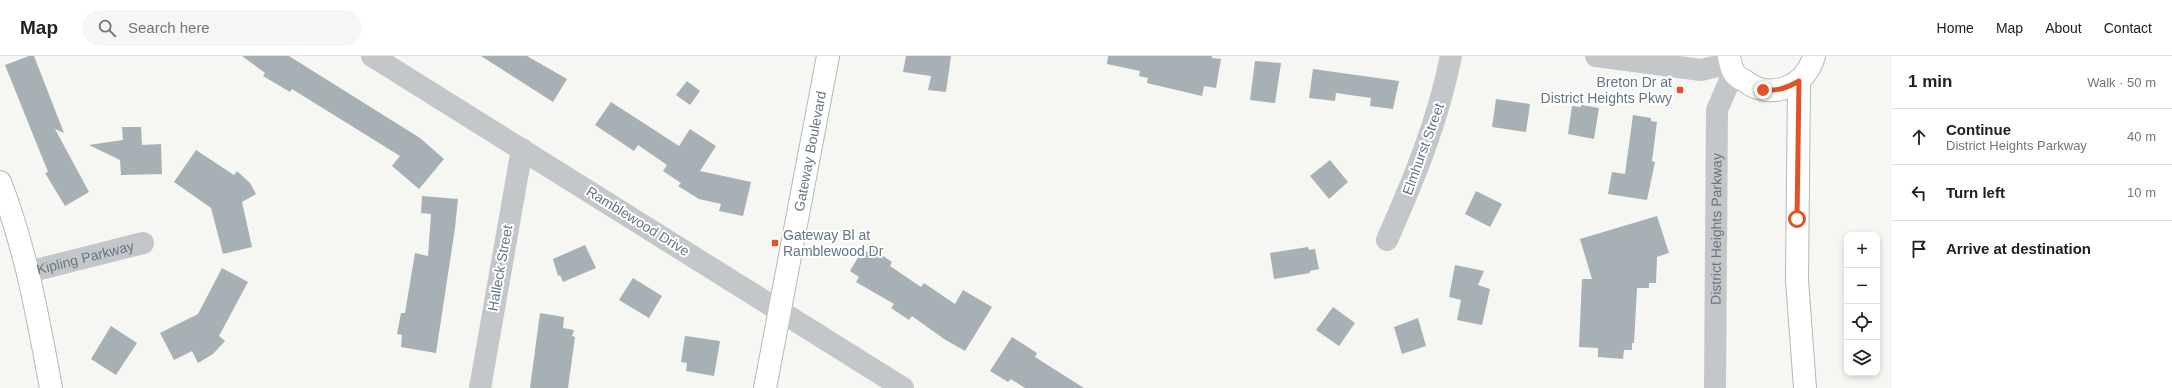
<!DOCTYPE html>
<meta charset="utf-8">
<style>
body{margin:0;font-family:Arial,sans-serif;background:#f6f6f6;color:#202124}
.controls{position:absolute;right:12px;bottom:12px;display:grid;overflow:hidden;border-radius:8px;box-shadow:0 2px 6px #0003}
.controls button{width:36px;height:36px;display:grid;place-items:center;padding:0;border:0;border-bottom:1px solid #e0e0e0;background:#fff;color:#202124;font:20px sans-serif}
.stop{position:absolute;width:12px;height:12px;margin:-9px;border:3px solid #e25226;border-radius:50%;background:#fff}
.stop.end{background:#e25226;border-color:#fff;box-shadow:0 1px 4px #0008}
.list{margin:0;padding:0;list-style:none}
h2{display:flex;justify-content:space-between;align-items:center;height:52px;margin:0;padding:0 16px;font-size:17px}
h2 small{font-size:13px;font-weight:400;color:#757577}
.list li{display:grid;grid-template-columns:26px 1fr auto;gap:12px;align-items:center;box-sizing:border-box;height:56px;padding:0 16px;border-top:1px solid #e0e0e0}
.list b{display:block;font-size:15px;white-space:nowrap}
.list p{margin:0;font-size:13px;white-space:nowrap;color:#757577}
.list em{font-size:13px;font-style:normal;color:#757577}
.icon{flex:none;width:22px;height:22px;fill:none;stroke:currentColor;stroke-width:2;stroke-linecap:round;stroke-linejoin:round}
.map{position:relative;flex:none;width:1892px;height:332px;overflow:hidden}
header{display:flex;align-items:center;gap:24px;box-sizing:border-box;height:56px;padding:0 20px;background:#fff;border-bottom:1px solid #e0e0e0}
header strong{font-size:19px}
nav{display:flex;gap:22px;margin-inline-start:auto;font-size:14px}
.search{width:280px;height:36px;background:#f6f6f6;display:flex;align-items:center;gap:10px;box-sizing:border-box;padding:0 14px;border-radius:22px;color:#757577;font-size:15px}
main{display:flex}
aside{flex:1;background:#fff}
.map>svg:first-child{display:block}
</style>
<header>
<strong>Map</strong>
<div class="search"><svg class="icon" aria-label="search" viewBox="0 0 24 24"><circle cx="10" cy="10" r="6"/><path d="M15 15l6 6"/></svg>Search here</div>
<nav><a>Home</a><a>Map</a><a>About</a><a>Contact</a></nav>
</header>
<main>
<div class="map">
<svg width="1892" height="332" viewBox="0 0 1892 332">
<rect width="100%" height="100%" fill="#f6f6f2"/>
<path fill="#a7b0b5" d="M29,0h5l30,77 -9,-4 34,63 -24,14 -20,-33 3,-1 -43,-107z
M242,0h47l131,82 24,21 -25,30 -27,-23 8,-10 -108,-67 -2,3 -27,-16 2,-3z
M481,0h46l40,23 -14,23z
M906,0h45l-5,36 -18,-2 3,-14 -28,-4z
M1108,0h104v2l9,1 -5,29 -12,-2 -2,10 -55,-13 1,-5 -9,-2 1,-5 -33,-7z
M1255,5l26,2 -6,40 -25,-3z
M1313,13l86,12 -6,28 -23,-3 1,-8 -35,-5 -1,8 -26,-3z
M687,25l13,10 -10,14 -14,-10z
M1496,43l34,5 -4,28 -34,-5z
M611,46l68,44 11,-17 26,17 -16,25 51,11 -8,34 -24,-5 2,-7 -22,-5 -21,-13 3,-3 -18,-12 4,-6 -29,-20 -4,6 -39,-26z
M1581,49l18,3 -5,31 -26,-5 4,-28 9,1z
M1633,59l18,3v3l6,1 -5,39 3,1 -8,38 -39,-6 4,-22 13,2z
M122,71h19l1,18 19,-1 1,30 -41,1 -1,-15 -31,-15 34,-5z
M196,94l38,25 3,-4 13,12 6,11 -14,8 10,45 -29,7 -12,-46 -37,-26z
M1330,104l18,22 -19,17 -19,-23z
M1476,135l26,13 -12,23 -25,-13z
M422,140l36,3 -3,29 -19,125 -35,-6 1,-12 -5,-1 4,-21h4l10,-60 13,3 3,-42 -10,-1z
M1657,160l12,37 -12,4 -1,26h-7v5h-12l-3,55h-2v7h-8l-1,9 -25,-2v-9l-19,-1 3,-68h10l-12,-40z
M585,189l11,23 -33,14 -3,-7 -2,1 -5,-17z
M870,191l22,15 -2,4 31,21 3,-4 31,21 8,-14 29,17 -27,44 -21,-12 -32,-23 -3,4 -18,-12 3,-4 -38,-22 3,-5 -9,-6 13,-22 4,3z
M1308,191l1,3 6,-1 4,20 -9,2v2l-36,6 -4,-26z
M1455,209l29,6 -6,14 12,4 -8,36 -25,-5 4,-20 -12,-3z
M222,212l26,14 -29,54 6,5 -12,13 -15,9 -6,-12 -18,9 -14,-27 38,-19z
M633,222l29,18 -13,22 -30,-18z
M1333,251l22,16 -16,23 -23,-16z
M540,257l24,4 -1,11 11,2 -2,6 3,1 -7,51h-38z
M1418,262l8,28 -24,8 -8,-27z
M111,270l26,17 -21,32 -25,-16z
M685,280l35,5 -6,35 -28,-5 1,-8 -6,-1z
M1012,281l25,16 -2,4 49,31h-59l-14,-9 -3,3 -18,-11z"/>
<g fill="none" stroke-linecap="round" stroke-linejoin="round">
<g stroke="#b3b9bd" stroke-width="24">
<g id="secondary">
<path d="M1729,0c1,5 2,11 4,15 2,4 8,8 12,10 25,20 61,6 69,-25"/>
<path d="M1799,25l-2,199 8,108"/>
<path d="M0,126c26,67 38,136 51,206"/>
<path id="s3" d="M765,332l63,-332"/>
</g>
</g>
<g stroke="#c3c7ca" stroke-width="22">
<path d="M372,0l531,332"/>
<path d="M1596,0l105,14 30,-7"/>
<path d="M1387,184c27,-61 51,-119 64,-184"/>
<path id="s1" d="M28,216l115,-29"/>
<path d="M480,332l42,-239"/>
<path id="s2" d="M1715,332l2,-278 16,-37"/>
</g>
<use href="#secondary" stroke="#fff" stroke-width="22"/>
</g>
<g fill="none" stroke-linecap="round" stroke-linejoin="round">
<path stroke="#e25226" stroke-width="5" d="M1763,34c15,1 24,-2 36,-9l-2,138"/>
</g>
<g fill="#e25226" stroke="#fff" stroke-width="1.5">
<rect x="1676" y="30" width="8" height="8" rx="2"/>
<rect x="771" y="183" width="8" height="8" rx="2"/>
</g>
<g text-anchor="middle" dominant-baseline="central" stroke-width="4" stroke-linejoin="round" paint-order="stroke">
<g font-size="14" fill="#657683" stroke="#fff" text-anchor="end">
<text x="1672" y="26">Breton Dr at<tspan x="1672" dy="16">District Heights Pkwy</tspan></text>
<text x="783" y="179" text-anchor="start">Gateway Bl at<tspan x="783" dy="16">Ramblewood Dr</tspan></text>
</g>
<g font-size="14" fill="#657683" stroke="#fff">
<text transform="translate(1423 93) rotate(-70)">Elmhurst Street</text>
<text stroke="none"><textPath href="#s3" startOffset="241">Gateway Boulevard</textPath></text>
<text transform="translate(638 165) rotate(32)">Ramblewood Drive</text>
<text stroke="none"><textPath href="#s2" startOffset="159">District Heights Parkway</textPath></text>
<text stroke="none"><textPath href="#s1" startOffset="59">Kipling Parkway</textPath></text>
<text transform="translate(500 212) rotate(-80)">Halleck Street</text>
</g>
</g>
</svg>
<div class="controls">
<button>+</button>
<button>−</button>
<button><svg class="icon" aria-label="locate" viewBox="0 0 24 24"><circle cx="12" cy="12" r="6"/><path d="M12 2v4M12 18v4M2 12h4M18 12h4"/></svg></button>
<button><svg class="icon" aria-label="layers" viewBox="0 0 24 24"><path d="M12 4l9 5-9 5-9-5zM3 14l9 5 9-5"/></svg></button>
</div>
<div class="stop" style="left:1797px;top:163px"></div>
<div class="stop end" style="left:1763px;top:34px"></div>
</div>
<aside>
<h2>1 min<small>Walk · 50 m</small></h2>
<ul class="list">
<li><svg class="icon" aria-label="ahead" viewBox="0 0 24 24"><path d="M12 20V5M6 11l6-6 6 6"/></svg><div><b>Continue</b><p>District Heights Parkway</p></div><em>40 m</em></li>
<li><svg class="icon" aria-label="left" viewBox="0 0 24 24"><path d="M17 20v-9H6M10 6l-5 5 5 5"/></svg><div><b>Turn left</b></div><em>10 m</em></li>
<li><svg class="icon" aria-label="arrive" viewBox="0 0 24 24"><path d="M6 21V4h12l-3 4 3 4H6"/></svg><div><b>Arrive at destination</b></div></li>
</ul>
</aside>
</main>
